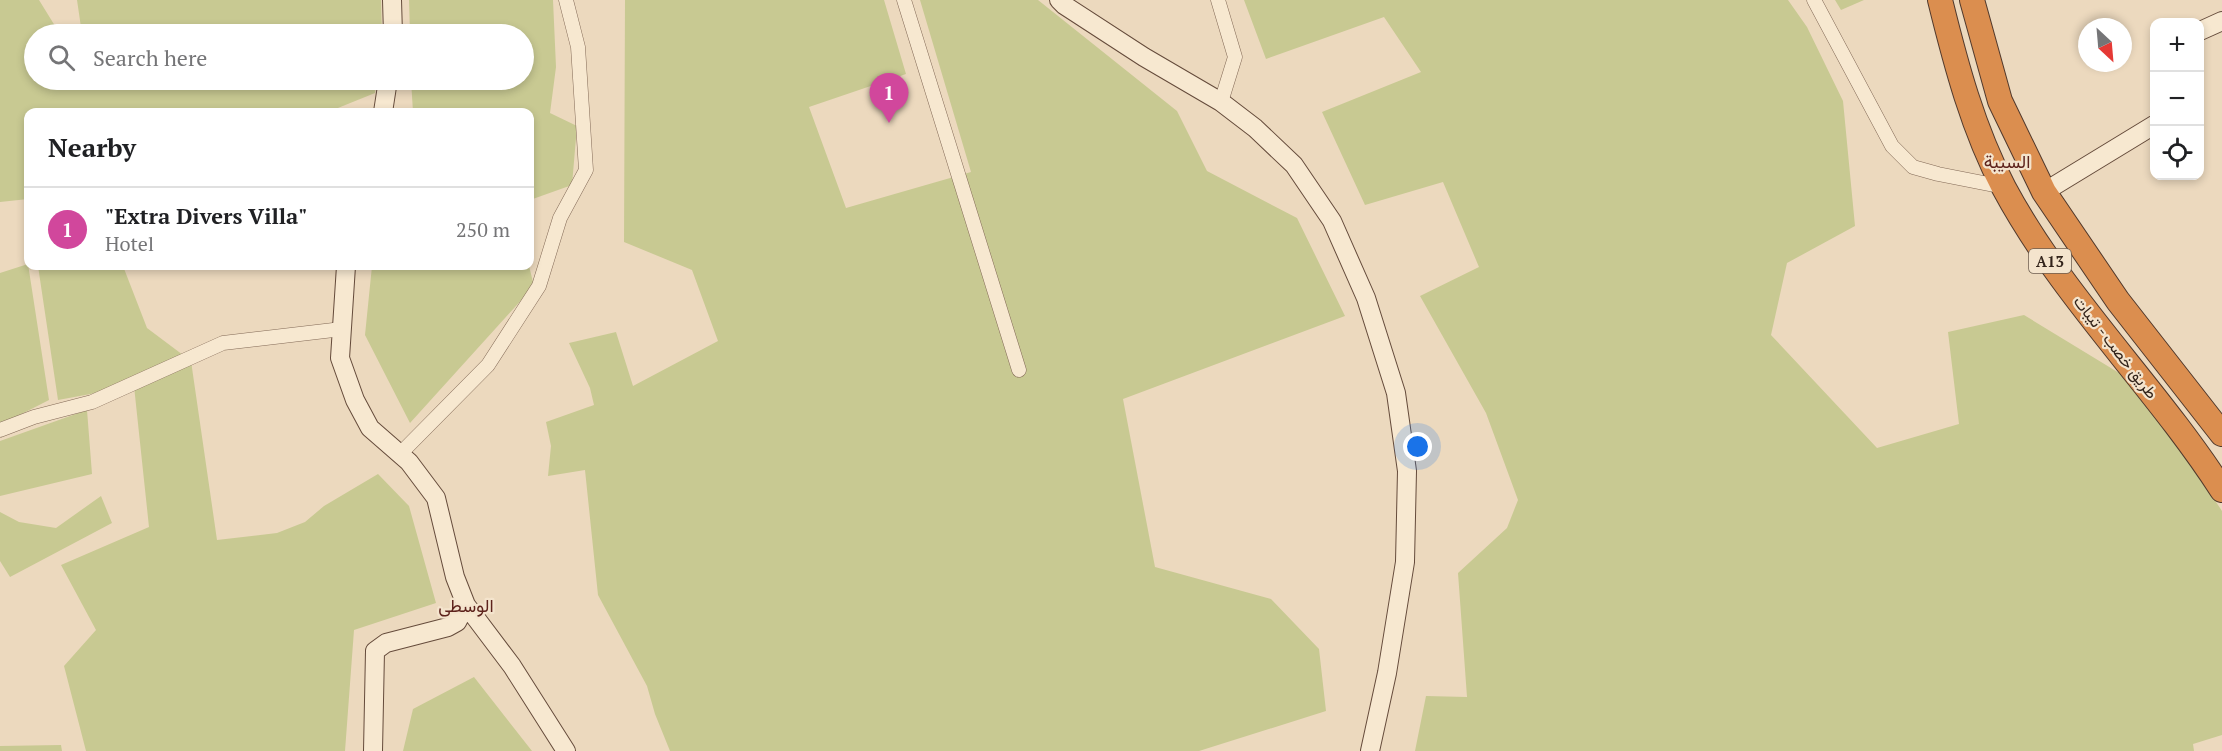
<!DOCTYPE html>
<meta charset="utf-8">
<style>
body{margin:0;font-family:"PT Serif",Vazirmatn,serif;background:#f6f6f6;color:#202124}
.controls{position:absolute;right:18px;top:18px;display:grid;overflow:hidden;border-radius:12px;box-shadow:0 3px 9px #0003}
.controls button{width:54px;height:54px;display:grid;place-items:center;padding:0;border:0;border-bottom:2px solid #e0e0e0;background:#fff;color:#202124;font:30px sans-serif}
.compass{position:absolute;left:2078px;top:18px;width:54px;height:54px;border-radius:50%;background:#fff;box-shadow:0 3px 9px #0003;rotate:154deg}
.you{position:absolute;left:1418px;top:447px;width:21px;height:21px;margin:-15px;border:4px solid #fff;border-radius:50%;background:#1a73e8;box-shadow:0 0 0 9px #1a73e833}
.badge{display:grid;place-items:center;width:39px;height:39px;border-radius:50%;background:#902935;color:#fff;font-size:20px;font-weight:700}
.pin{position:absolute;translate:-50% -50px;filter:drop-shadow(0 2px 3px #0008)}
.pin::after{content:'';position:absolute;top:32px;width:21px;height:18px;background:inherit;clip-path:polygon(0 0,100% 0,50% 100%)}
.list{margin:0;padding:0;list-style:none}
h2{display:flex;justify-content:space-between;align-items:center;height:78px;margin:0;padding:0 24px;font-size:26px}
h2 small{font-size:20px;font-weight:400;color:#757577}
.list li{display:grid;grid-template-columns:39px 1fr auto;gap:18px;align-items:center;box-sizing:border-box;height:84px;padding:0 24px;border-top:2px solid #e0e0e0}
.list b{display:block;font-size:22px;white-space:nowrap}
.list p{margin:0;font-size:20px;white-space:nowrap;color:#757577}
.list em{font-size:20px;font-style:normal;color:#757577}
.icon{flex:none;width:33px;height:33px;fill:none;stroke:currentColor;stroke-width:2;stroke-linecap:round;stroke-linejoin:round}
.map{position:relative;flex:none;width:2222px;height:751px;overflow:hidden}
.search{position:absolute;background:#fff;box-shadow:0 3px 9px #0003;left:24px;top:24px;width:510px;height:66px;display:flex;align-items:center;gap:15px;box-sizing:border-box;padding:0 21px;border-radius:33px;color:#757577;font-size:22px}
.panel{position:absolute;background:#fff;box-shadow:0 3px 9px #0003;left:24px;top:108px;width:510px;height:162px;border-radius:12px}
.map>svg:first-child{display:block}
</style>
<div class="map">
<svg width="2222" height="751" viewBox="0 0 2222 751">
<rect width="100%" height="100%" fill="#ecd9be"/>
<path fill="#c8c992" d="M0,0h39l21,34h-26v46h342l-1,13 -47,19h-300v87l-28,3z
M77,0h304l1,34h-300z
M409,0h144l3,67 -6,46 27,13 -5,59 -42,15v-88h-117l-2,-32h113v-46h-114z
M625,0h259l22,74 -97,33 37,101 125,-36 -51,-172h118l139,111 30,60 90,47 48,98 -222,83 32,168 116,32 48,50 7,62 -127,40h-529l-15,-37 -8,-28 -49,-91 -13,-125 -37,6 3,-30 -5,-24 48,-17 -4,-17 -21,-45 47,-11 17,54 85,-45 -26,-71 -68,-28z
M1244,0h544l19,27 36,74 12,125 -68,37 -16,72 106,113 82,-24 -11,-92 76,-17 105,64 52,70 41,62v224l-29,9 1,7h-779l11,-55 41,1 -9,-124 49,-45 11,-28 -32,-87 -66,-117 59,-29 -36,-85 -78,23 -43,-93 99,-40 -37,-55 -118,42z
M1835,0h29l-23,10z
M28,264l21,136 -49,25v-152z
M38,266h85l24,62 44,33 26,179 60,-7 28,-11 19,-16 54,-32 31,32 27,97 -82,27 -9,121h-259l-22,-85 32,-36 -35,-65 88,-38 -15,-141 -76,14z
M372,266h157l5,20 -124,137 -45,-88z
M87,410l5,64 -92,22v-55z
M101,496l11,27 -102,54 -10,-16v-49l19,10 37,6z
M474,677l58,74h-129l10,-42z
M61,745l1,6h-62v-5z"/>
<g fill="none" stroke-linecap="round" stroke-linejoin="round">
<g stroke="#836a57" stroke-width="15">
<path id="street" d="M904,0l115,370
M1218,0l17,57 -14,45
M1814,0l78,146 21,21 25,7 66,13
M0,430l34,-13 58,-15 131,-59 119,-14
M400,454l88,-89 51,-79 21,-68 26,-48 -8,-123 -12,-47"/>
</g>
<g stroke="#654b3b" stroke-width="20">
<path id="secondary" d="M392,0l1,34
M1059,0l5,5 80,52 77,45 34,26 39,37 38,56 34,77 30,95 11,78 -2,91 -18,111 -17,78
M2200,31l22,-10
M383,112l5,-32
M2044,192l110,-67
M346,266l-6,92 15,42 15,28 39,34 27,36 19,79 11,28 46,61 54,85
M373,751l2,-100 11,-8 62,-16 9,-5 9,-17"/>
</g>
<g stroke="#51392c" stroke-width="26">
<path id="highway" d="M1940,0c16,65 33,129 64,188 59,110 151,198 218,302
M1972,0l28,101 44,91 74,109 104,133"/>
</g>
<use href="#street" stroke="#f7e8d0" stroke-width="14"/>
<use href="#secondary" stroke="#f7e8d0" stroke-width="18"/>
<use href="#highway" stroke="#db8e4f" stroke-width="24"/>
</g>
<g text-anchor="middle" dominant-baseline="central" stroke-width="4.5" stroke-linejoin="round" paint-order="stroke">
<rect fill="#f4e4cd" stroke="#6d5e50" stroke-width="1.5" x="2029" y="249" width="42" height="24" rx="4.5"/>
<g font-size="15" font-weight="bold" fill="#33241b">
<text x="2050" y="261">A13</text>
</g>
<g font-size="16" fill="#33241b" stroke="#f4e4cd">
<text transform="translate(2116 347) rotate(52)">طريق خصب - تيبات</text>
</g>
<g font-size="18" fill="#5e231c" stroke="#f4e4cd">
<text x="2007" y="161">السيبة</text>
<text x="466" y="605">الوسطى</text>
</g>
</g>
</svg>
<div class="controls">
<button>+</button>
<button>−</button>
<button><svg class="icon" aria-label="locate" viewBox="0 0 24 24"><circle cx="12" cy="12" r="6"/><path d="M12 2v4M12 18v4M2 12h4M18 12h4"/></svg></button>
</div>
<svg class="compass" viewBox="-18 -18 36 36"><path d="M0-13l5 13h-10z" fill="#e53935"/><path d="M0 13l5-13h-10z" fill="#757577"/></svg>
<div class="you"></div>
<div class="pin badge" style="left:889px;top:123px;background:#d1479c">1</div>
<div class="search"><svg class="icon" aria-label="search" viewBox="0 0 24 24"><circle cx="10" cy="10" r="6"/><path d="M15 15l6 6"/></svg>Search here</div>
<section class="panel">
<h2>Nearby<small></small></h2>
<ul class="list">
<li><span class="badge" style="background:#d1479c">1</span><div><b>&quot;Extra Divers Villa&quot;</b><p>Hotel</p></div><em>250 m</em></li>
</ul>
</section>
</div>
